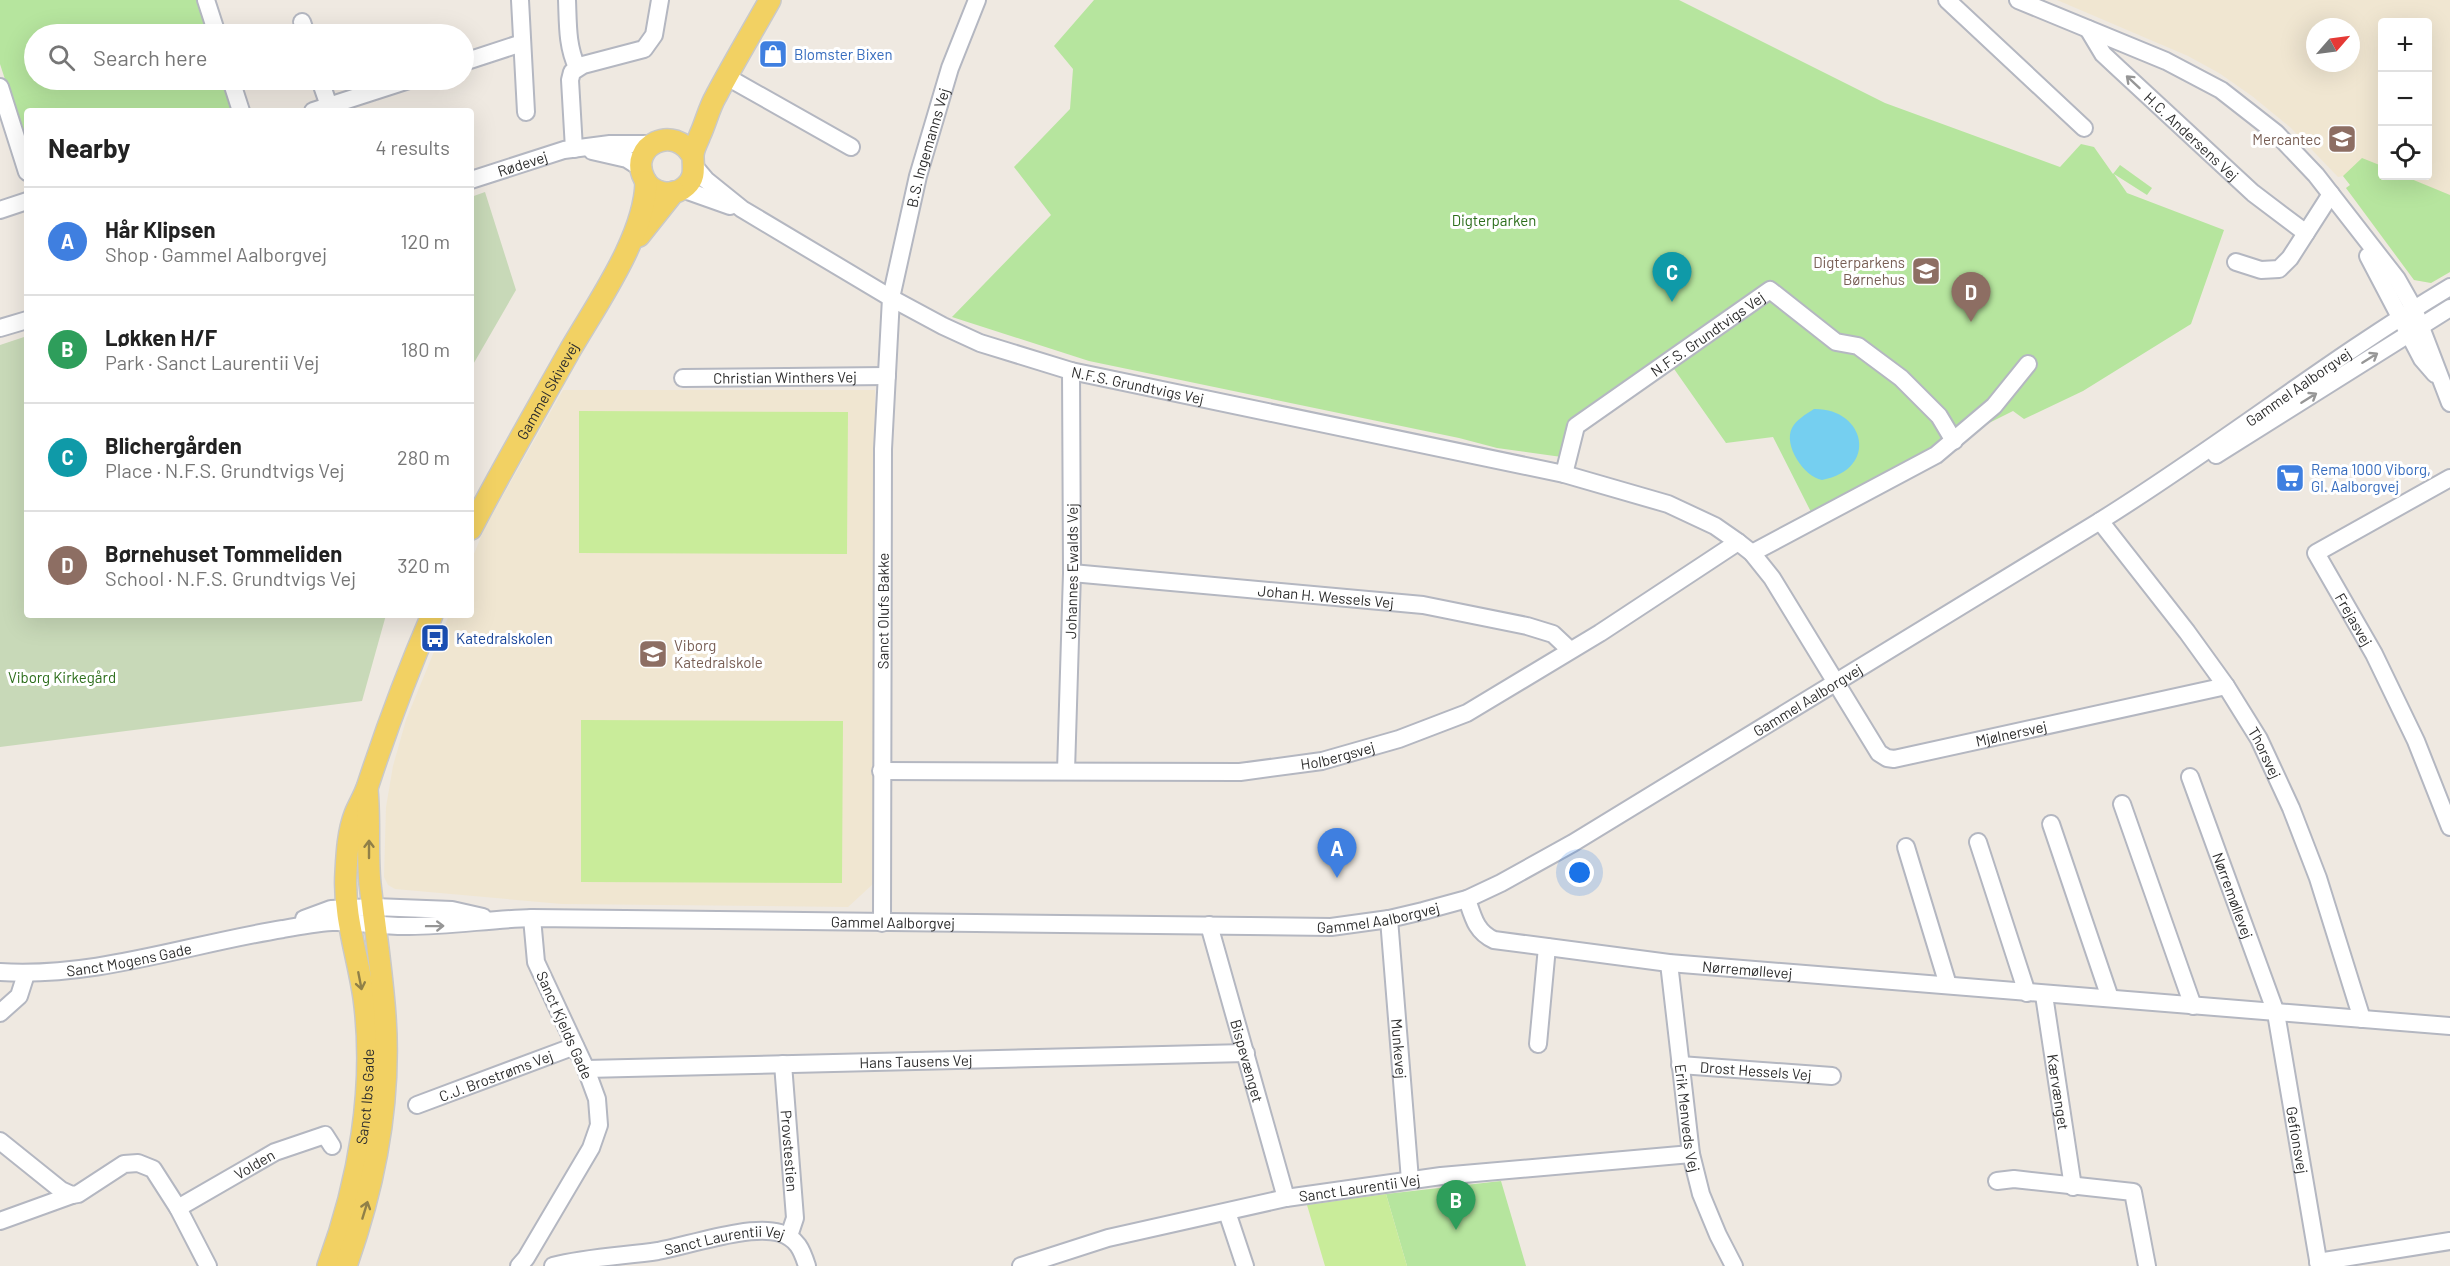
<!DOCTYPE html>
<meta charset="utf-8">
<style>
body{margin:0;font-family:Barlow,sans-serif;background:#f2f2f2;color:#222}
.controls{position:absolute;right:18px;top:18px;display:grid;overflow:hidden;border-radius:6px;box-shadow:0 6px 24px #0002}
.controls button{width:54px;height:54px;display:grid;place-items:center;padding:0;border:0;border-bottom:2px solid #e0e0e0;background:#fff;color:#222;font:30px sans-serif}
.compass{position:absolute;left:2306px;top:18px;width:54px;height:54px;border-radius:50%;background:#fff;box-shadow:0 6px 24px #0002;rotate:62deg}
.you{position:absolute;left:1580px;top:873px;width:21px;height:21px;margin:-15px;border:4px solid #fff;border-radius:50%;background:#1a73e8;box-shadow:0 0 0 9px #1a73e833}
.badge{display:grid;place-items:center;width:39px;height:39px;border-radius:50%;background:#7c3aed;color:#fff;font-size:20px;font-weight:700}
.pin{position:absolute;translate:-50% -50px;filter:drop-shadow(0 2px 3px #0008)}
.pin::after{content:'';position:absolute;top:32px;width:21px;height:18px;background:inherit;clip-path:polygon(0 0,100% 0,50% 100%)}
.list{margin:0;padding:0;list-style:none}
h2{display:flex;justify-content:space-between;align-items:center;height:78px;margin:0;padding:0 24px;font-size:26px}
h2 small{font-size:20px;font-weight:400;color:#767676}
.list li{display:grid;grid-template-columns:39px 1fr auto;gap:18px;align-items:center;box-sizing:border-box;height:108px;padding:0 24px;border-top:2px solid #e0e0e0}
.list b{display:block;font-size:22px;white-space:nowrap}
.list p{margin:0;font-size:20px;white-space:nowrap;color:#767676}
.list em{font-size:20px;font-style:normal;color:#767676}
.icon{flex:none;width:33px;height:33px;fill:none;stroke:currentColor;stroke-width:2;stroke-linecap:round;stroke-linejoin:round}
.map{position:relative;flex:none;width:2450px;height:1266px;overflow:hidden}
.search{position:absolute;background:#fff;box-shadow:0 6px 24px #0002;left:24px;top:24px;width:450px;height:66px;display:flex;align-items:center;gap:15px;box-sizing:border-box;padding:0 21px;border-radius:33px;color:#767676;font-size:22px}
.panel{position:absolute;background:#fff;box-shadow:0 6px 24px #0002;left:24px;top:108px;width:450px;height:510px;border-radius:6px}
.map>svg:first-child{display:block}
</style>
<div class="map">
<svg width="2450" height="1266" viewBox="0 0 2450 1266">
<rect width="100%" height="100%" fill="#efe9e1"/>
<path fill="#f0e6d1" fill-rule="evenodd" d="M2057,0h393v272l-19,11 -17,-3 -68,-92 4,-3 -7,-9 -5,1 -47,-49 -39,-32 -33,-23 -31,-17zM2382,22h46v154h-46zM2315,27h36v36h-36z
M563,390h312l-2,494 -25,23 -286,-3 -167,-15 -7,-4 -4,-8 2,-70 7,-41 13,-46 43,-105h22v-54l14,-34z"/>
<path fill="#b6e59e" d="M0,0h197l11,34h-174v46h189l10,31h-206v36l-27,-83z
M1094,0h585l206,103 175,64 21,-23 13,3 19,27 7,-9 32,23 -5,7 -33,-21 13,19 97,37 -33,94 -108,67 -59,28 -11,-8 -202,101 -38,-75 -47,6 -54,-77 -88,60 -8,33 -79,-11 -38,-10 -370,-77 -137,-44 99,-102 -37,-48 56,-58 3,-40 -19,-23z
M2362,158l20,8v10h22l46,19v77l-19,11 -17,-3 -68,-92 4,-3 -7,-9z
M1501,1181l25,85h-119l-21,-72z"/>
<path fill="#c8d9b8" d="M485,192l31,98 -45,78v-171z
M27,336v279h359l-24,86 -362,46v-402z"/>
<path fill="#c9ec9a" d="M579,411l269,1 -1,142 -268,-1z
M581,720l262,1 -1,162 -261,-1z
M1386,1194l21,72h-82l-18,-61z"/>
<path fill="#75cff0" d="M1814,409c51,-1 66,60 8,71 -18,-3 -39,-35 -30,-52 4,-8 14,-14 22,-19z"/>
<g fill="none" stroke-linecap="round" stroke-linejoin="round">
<g stroke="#b4b7c1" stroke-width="20">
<g id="minor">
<path d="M206,0l11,34"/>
<path d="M520,0l6,112"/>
<path d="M567,0c1,24 0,46 10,67"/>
<path d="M1947,0l137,128"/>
<path d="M2018,0l148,61 55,29 55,43 40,42 81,104 17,30 36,94"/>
<path d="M302,22l4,12"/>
<path id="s1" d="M2088,29l15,25 15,14 135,125 53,40"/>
<path d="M464,62l58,-19"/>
<path d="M727,77l124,70"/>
<path d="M231,80l10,31"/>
<path d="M320,80l9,26"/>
<path d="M0,87l27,85"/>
<path d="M313,111l96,-31"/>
<path d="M574,149l-4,-69 2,-8 11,-7 61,-16 10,-14 6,-35"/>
<path d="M592,151l35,8 14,9"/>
<path id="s2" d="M695,167l11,13 36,29 149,89 52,28 37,17 91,28 493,103 104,30 47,22 23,16 14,11 20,25 107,175 8,5 7,1 332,-73"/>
<path id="s3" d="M471,180l93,-30 46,-6h42"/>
<path d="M682,189l48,17"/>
<path d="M0,210l27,-9"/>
<path d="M2368,256l54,103 13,15"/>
<path d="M2236,262l25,8 18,-1 11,-11 41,-64"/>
<path d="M0,328l27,-8"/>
<path id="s4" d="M683,378l204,-2"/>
<path d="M2216,455l234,-147"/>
<path id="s5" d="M1564,474l12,-48 194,-136 66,52 22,4 43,32 38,38 15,25"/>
<path id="s6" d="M2450,478l-134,75 58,101 42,87 34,86"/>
<path id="s7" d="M2100,521l87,111 39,54 33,53 32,69 27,70 44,141"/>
<path d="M1752,553l184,-98 58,-49 34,-42"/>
<path id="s8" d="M1072,573l351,32 104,21 26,8 17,16"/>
<path id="s9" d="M881,771l359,1 82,-11 77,-22 68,-26 133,-80 138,-91"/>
<path id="s10" d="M1066,771l6,-198 -1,-202"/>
<path id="s11" d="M2190,777l86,236 43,253"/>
<path d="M2122,804l71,202"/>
<path d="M2051,824l59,174"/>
<path d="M1978,842l49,151"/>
<path d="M1906,847l42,138"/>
<path id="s12" d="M1467,899c6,18 9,33 27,41l175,23 781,63"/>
<path d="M304,919l27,-10 43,-2 78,3 31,7"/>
<path id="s13" d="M1389,919l21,261"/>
<path id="s14" d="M882,923l1,-474 8,-151 27,-122 32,-108 27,-68"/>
<path id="s15" d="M1209,925l77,273"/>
<path id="s16" d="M1669,963l22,191 10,40 17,41 16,31"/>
<path id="s17" d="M0,972c96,6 189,-28 283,-43 16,-3 33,-6 49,-7 26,-1 52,5 77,4 42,0 82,-7 123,-8l799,9 58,-8 34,-8 44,-12 34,-16 72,-40 527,-322c119,-74 229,-162 350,-234"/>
<path id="s18" d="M2044,995l29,192"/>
<path d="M0,1013l19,-17 7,-22"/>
<path d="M1538,1044l9,-97"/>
<path id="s19" d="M783,1064l12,154 -6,18"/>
<path id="s20" d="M1680,1065l152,11"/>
<path id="s21" d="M586,1069l660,-16"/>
<path id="s22" d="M417,1105l158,-59"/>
<path d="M0,1141l61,49 11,5 6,-1 46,-30 14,-1 15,6 25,39 30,58"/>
<path d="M1997,1181l17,-2 119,13 14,74"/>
<path id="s23" d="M178,1208l97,-56 50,-17 7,11"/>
<path d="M1227,1212l18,54"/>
<path d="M0,1221l72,-26"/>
<path d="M2318,1262l132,-21"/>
<path d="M519,1266l7,-8 65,-110 8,-23 -2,-26 -11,-30 -50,-107 -4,-44"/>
<path id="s24" d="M553,1266c34,-9 71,-10 105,-15 32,-6 92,-27 122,-18 17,5 22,17 27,33"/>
<path id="s25" d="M1021,1266l87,-28 178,-40 155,-22 250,-22"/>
</g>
</g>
<g stroke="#c9c9c9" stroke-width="24">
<g id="major">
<path d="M693,157c-18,-35 -65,-11 -49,21 7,16 29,20 42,8 10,-9 7,-18 7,-30 0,-7 5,-15 7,-21 6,-13 9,-27 16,-39 17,-32 36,-64 54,-96"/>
<path d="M639,236l35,-44"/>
<path id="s26" d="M471,529c31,-60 65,-118 98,-177 27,-47 76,-115 77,-170"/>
<path id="s27" d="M328,1266c31,-84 48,-179 36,-268 -6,-42 -21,-83 -18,-126 1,-18 2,-40 9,-58 4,-10 10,-19 13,-29 19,-58 40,-114 64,-170"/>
<path d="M346,1266c29,-81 45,-164 39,-250 -3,-44 -10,-88 -15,-132 -3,-31 0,-63 -3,-95"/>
</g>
</g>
<use href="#minor" stroke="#fff" stroke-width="16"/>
<use href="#major" stroke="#f2d163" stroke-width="21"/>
</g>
<defs><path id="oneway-shaft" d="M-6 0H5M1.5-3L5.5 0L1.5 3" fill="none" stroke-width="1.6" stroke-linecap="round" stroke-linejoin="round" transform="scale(1.5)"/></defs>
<g stroke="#969696">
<use href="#oneway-shaft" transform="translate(2133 82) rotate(-137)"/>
<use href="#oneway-shaft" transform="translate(2370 358) rotate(-32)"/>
<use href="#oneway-shaft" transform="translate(2309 398) rotate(-32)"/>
<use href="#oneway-shaft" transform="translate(435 926) rotate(-1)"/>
</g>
<g stroke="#908048">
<use href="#oneway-shaft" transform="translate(369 849) rotate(-90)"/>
<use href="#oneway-shaft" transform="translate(360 981) rotate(79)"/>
<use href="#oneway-shaft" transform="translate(365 1210) rotate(-73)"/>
</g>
<defs>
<g id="shop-square" transform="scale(1.5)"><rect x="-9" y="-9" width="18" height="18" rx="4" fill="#3f7fe0" stroke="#fff"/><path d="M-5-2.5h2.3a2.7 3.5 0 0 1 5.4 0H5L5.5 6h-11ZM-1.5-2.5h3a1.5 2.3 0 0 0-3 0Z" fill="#fff"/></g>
<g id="school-square" transform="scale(1.5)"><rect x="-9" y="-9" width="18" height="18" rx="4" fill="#8d6e63" stroke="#fff"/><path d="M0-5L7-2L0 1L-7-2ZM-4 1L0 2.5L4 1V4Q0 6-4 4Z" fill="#fff"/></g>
<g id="supermarket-square" transform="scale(1.5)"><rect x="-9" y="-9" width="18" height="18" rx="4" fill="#3f7fe0" stroke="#fff"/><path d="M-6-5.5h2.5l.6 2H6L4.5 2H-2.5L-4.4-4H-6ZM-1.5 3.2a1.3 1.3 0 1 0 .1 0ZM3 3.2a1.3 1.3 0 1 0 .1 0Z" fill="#fff"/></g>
<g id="bus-square" transform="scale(1.5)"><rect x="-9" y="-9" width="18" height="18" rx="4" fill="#1a4fb4" stroke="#fff"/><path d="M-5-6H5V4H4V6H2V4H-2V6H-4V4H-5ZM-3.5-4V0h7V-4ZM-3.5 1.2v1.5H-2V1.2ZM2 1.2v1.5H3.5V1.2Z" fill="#fff"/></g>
</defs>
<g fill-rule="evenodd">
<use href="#shop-square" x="773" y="54"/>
<use href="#school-square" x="2342" y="139"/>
<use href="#school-square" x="1926" y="271"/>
<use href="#supermarket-square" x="2290" y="478"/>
<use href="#bus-square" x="435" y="638"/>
<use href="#school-square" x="653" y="654"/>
</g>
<g text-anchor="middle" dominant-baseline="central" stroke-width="6" stroke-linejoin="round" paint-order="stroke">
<g font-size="15" fill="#366cbe" stroke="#fff" text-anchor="start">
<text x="794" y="54">Blomster Bixen</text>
<text x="2311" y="469">Rema 1000 Viborg,<tspan x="2311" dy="17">Gl. Aalborgvej</tspan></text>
</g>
<g font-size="15" fill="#2e2e2e" stroke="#fff">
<text stroke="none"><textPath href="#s1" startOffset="150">H.C. Andersens Vej</textPath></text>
<text stroke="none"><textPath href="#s14" startOffset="780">B.S. Ingemanns Vej</textPath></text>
<text stroke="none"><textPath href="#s3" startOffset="54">Rødevej</textPath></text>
<text stroke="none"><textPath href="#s5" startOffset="210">N.F.S. Grundtvigs Vej</textPath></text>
<text stroke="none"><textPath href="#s4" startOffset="102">Christian Winthers Vej</textPath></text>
<text stroke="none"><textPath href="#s2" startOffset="500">N.F.S. Grundtvigs Vej</textPath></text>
<text stroke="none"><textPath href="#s17" startOffset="2452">Gammel Aalborgvej</textPath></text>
<text stroke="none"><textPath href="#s26" startOffset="158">Gammel Skivevej</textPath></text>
<text stroke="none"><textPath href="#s10" startOffset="200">Johannes Ewalds Vej</textPath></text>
<text stroke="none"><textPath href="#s8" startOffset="255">Johan H. Wessels Vej</textPath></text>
<text stroke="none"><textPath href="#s14" startOffset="312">Sanct Olufs Bakke</textPath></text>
<text stroke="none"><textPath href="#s6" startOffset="230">Frejasvej</textPath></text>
<text stroke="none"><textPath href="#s17" startOffset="1870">Gammel Aalborgvej</textPath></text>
<text stroke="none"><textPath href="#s2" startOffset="1515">Mjølnersvej</textPath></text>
<text stroke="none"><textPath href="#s7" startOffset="285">Thorsvej</textPath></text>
<text stroke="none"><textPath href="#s9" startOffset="458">Holbergsvej</textPath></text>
<text stroke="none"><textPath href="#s11" startOffset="126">Nørremøllevej</textPath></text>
<text stroke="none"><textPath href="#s17" startOffset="1384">Gammel Aalborgvej</textPath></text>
<text stroke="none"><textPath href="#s17" startOffset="898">Gammel Aalborgvej</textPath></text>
<text stroke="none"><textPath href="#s17" startOffset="130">Sanct Mogens Gade</textPath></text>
<text stroke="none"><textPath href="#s12" startOffset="306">Nørremøllevej</textPath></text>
<text transform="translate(565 1025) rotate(66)">Sanct Kjelds Gade</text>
<text stroke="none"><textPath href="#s13" startOffset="130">Munkevej</textPath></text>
<text stroke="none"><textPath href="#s21" startOffset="330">Hans Tausens Vej</textPath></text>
<text stroke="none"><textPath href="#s15" startOffset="141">Bispevænget</textPath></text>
<text stroke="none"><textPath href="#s20" startOffset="76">Drost Hessels Vej</textPath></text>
<text stroke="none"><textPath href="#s22" startOffset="84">C.J. Brostrøms Vej</textPath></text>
<text stroke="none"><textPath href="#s18" startOffset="98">Kærvænget</textPath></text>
<text stroke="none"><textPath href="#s27" startOffset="174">Sanct Ibs Gade</textPath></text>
<text stroke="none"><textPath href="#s16" startOffset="156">Erik Menveds Vej</textPath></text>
<text stroke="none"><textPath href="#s11" startOffset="380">Gefionsvej</textPath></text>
<text stroke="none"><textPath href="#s19" startOffset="87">Provstestien</textPath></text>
<text stroke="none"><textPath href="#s23" startOffset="88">Volden</textPath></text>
<text stroke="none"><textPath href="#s25" startOffset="348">Sanct Laurentii Vej</textPath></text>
<text stroke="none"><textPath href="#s24" startOffset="174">Sanct Laurentii Vej</textPath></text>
</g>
<g font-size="15" fill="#785e54" stroke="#fff" text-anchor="end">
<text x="2321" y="139">Mercantec</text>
<text x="1905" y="262">Digterparkens<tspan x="1905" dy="17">Børnehus</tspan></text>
<text x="674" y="645" text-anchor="start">Viborg<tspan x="674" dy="17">Katedralskole</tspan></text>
</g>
<g font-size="15" fill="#2c6e1b" stroke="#fff">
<text x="1494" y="220">Digterparken</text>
<text x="62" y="677">Viborg Kirkegård</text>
</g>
<g font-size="15" fill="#164399" stroke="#fff" text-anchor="start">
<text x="456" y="638">Katedralskolen</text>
</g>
</g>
</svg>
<div class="controls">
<button>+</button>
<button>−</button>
<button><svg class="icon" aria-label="locate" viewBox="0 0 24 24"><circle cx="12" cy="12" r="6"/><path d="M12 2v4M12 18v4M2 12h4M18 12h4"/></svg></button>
</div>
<svg class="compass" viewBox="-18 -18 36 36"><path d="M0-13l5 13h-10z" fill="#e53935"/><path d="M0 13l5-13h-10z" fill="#767676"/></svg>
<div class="you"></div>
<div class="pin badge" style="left:1337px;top:878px;background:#3f7fe0">A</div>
<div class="pin badge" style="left:1456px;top:1230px;background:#2e9e5b">B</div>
<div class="pin badge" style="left:1672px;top:302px;background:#0f9aa8">C</div>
<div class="pin badge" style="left:1971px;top:322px;background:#8d6e63">D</div>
<div class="search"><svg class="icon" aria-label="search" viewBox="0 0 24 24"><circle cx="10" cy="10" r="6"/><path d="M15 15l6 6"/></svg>Search here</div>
<section class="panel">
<h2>Nearby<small>4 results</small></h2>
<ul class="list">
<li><span class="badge" style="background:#3f7fe0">A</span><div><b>Hår Klipsen</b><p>Shop · Gammel Aalborgvej</p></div><em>120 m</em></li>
<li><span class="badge" style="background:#2e9e5b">B</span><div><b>Løkken H/F</b><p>Park · Sanct Laurentii Vej</p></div><em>180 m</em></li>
<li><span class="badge" style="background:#0f9aa8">C</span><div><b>Blichergården</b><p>Place · N.F.S. Grundtvigs Vej</p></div><em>280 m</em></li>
<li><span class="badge" style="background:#8d6e63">D</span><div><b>Børnehuset Tommeliden</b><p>School · N.F.S. Grundtvigs Vej</p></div><em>320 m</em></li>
</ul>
</section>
</div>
